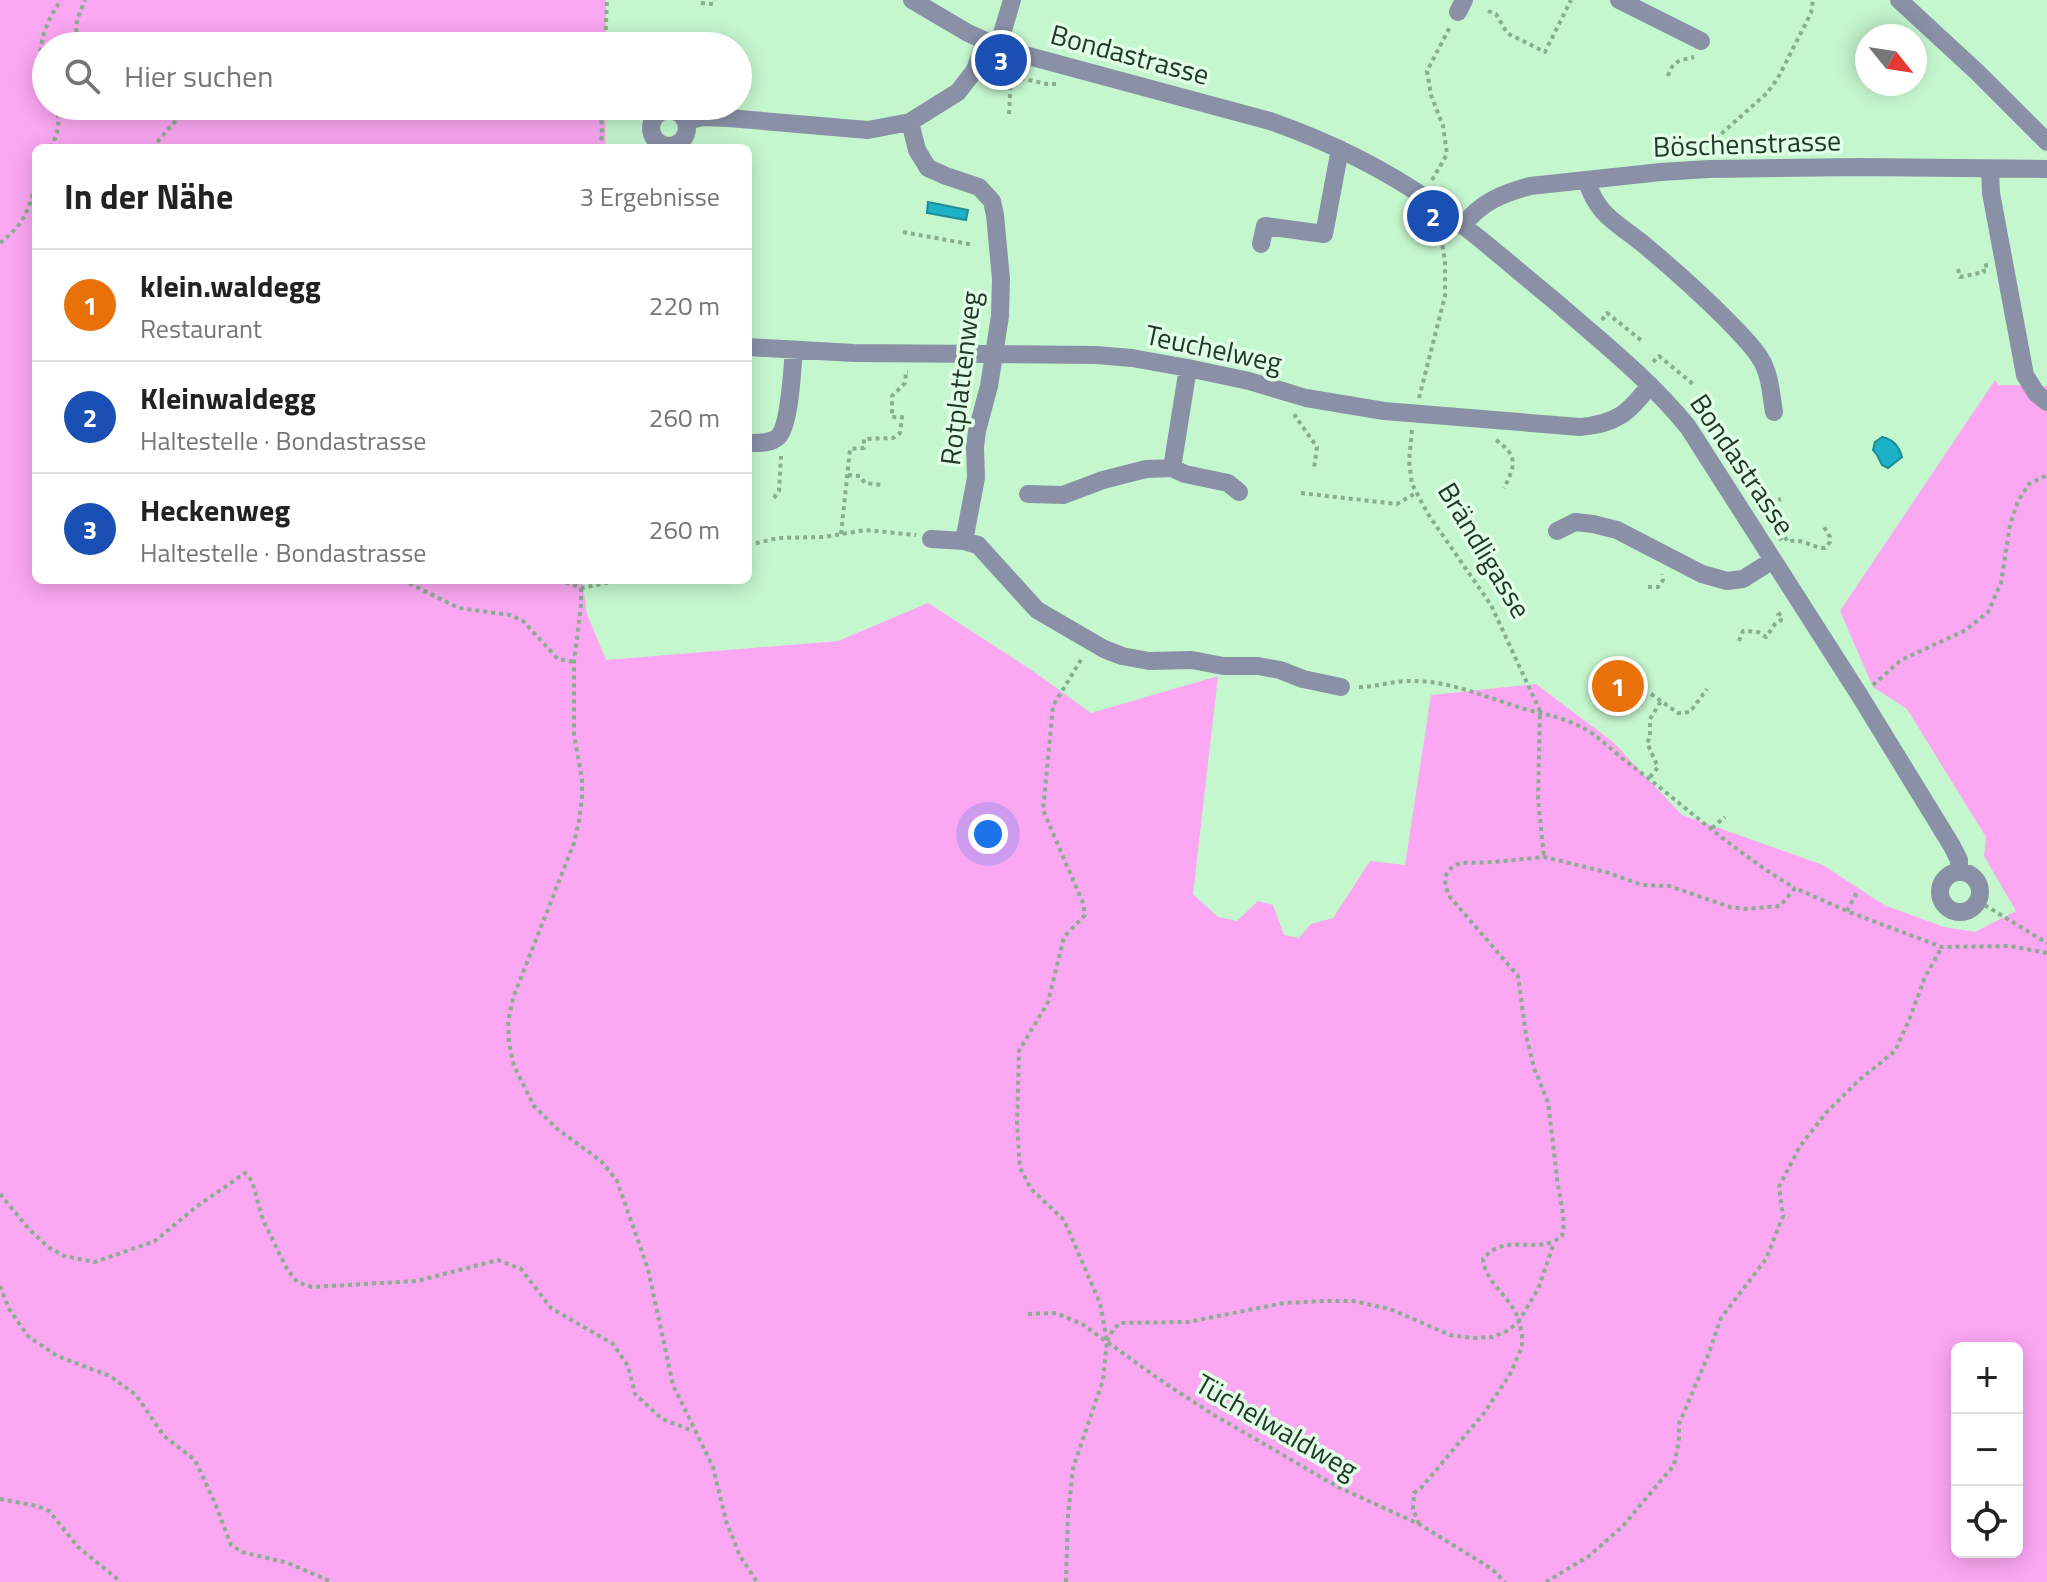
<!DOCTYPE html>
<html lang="de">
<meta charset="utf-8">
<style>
body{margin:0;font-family:"Titillium Web",sans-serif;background:#f6f6f6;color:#222}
.controls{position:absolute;right:24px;bottom:24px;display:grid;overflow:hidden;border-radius:12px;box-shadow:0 4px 20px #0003}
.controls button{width:72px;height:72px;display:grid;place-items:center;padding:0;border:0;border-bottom:2px solid #e0e0e0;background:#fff;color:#222;font:40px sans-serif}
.compass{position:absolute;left:1855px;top:24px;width:72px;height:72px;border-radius:50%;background:#fff;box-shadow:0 4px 20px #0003;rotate:120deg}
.you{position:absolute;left:988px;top:834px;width:28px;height:28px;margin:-20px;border:6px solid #fff;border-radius:50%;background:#1a73e8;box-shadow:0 0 0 12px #1a73e833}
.badge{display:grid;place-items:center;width:52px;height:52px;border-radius:50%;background:#0f766e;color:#fff;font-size:26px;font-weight:700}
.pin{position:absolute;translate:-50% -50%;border:4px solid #fff;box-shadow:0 2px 8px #0006}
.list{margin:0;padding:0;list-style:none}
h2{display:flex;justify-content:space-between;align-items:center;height:104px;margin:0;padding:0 32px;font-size:34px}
h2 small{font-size:26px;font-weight:400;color:#767676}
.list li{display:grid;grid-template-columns:52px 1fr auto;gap:24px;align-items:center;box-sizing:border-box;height:112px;padding:0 32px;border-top:2px solid #e0e0e0}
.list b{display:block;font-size:30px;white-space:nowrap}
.list p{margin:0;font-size:26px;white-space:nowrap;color:#767676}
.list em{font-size:26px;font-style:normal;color:#767676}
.icon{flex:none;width:44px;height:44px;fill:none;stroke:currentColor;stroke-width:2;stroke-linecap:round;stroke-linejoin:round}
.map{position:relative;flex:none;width:2047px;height:1582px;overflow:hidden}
.search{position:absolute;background:#fff;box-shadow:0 4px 20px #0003;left:32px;top:32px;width:720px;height:88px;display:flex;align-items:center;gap:20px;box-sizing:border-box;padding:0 28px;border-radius:44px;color:#767676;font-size:30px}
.panel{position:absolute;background:#fff;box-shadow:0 4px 20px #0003;left:32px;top:144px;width:720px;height:440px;border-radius:12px}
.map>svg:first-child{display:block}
</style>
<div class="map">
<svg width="2047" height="1582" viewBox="0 0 2047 1582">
<rect width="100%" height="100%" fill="#c5f7cf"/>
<path fill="#fba7f2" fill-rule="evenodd" d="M0,0h606v46h-560v60h560l-1,42h-569v432h546l5,34 19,46 232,-19 90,-38 102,66 61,44 127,-37 -25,218 25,23 19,4 21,-20 15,4 11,30 15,3 12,-14 22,-6 37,-57 35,4 26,-170 105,-11 77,58 69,73 141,50 61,40 60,22 31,5 41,-21 -32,-55 2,-19 -79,-128 -34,-22 -33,-76 155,-231 4,5 48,1v1196h-2047zM1957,1348h60v204h-60z"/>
<path fill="#1cb1c7" stroke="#1e8d98" stroke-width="2" d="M928,202l40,8 -2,10 -39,-7z
M1882,437c11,2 17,9 20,20l-14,11 -6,-3 -5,-10 -4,-5 2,-8z"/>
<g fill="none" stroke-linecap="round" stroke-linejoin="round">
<path stroke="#88ae90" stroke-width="4" stroke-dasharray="4 4" stroke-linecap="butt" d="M701,3l12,1 1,-4
M1488,11l8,3 11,19 38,19 26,-52
M84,46c-14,-14 -6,-29 1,-46
M605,46l2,-46
M1668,76c5,-16 11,-15 26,-19
M46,83c-12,-30 -3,-57 15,-83
M601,113l52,5
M1009,114l2,-38 36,8h10
M50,148c9,-15 10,-25 6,-42
M152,148l27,-31 -6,-11
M599,148l3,-12 -1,-30
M1711,153v-10l56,-50 11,-15 33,-65 2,-13
M1432,180l15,-26 -4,-28 -12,-31 -4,-24 24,-46
M903,232l71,13
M0,243c24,-19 28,-31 36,-60
M1958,269l2,8 24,-5 -1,-6 5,-1
M1602,320l5,-7 35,28
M1653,362l6,-6 34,28
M1419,398l26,-102v-35l-5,-30
M1297,415l-2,1 22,31 -3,21
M1412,430l-3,31 3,23 16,30 63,91 49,106 -2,88 6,58
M1496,440c23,16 19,26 8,48
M848,475l12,1 5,7 18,2
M1746,485l4,-3 25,19 6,-2
M1301,493l96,11 19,-11
M774,498l5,-7 2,-35
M841,534l9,-85 14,-1v-9l29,-1 7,-5 2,-16h-10v-21l13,-13 1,-11h2
M1779,540l5,-4 4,6c13,-5 24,6 37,6l5,-6v-5l-6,-10
M748,545l30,-7 46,-1 41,-7 51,5
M402,580l57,28 51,7 13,6 35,38 16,3
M558,580l24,8 39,-8
M581,580v25l-7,57v72l8,45v19l-3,23 -5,22 -61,155 -5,24 1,21 5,23 20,40 22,22 45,33 16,20 31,88 25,116 40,82 13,54 14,35 17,26
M1648,587h10l5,-7 -1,-6
M1739,641l4,-10 15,1 8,5 9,-13 6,-4 -3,-5 6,-4
M1873,685l28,-25 65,-30 22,-18 13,-29 9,-58 8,-24 11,-17 18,-9
M1359,687c18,0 37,-7 55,-6 32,0 65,13 95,23 30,11 52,10 81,28 12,8 22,18 33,27 58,43 110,93 172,129
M1651,694l27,19 12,-1 17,-23
M1650,777l8,-10 -11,-24 3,-6v-18l11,-18
M1712,828l13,-11
M1978,901l69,42
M1847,911l10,-19
M0,1194l28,34 20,19 16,9 31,6 60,-21 41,-34 49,-34 7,8 11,39 24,49 10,13 15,5 105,-6 81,-21 23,9 30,39 62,36 15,22 7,28 27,25 31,12
M0,1286l9,23 19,27 29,20 53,20 26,19 28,41 31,24 20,43 16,42 11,7 46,11 44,19
M1028,1314l28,-1 26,11 84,60 48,31 124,72 81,37 73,45 13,13
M1107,1341l6,-11 7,-7 68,-1 96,-19 39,-2h30l37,8 60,26 24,3 19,-1 16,-7 10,-9c-8,-25 -34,-38 -36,-62 24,-29 54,-2 79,-23l2,-12 -2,-17 -4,-21 -10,-84 -14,-34 -8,-33 -8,-59 -68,-79 -5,-12 1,-10 5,-7 9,-5 34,-1 50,-5 62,15 36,13 27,1 61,21 15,2 35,-3 15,-18 54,24 93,35 68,-1 37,7
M0,1499l37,7 12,5 29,36 43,35
M1419,1524l-6,-15 1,-16 7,-5 63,-75 25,-37 13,-29v-12l-3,-14 19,-32 16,-46
M1066,1582l2,-67 5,-47 30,-88 4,-39 -7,-38 -36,-83 -33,-31 -11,-21 -3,-43 2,-74 29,-49 16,-65 21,-22 -2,-12 -40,-93 10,-104 29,-48
M1546,1582l43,-26 33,-29 52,-62 5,-24v-17l28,-66 14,-40 45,-59 17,-43 -4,-29 21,-41 26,-33 32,-32 37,-30 14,-31 16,-43 17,-30"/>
<path stroke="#8a91a7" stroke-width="18" d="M912,0l56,33 38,17 264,71c57,20 113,47 163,82 43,30 82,66 123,99 46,40 94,78 132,125l172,269 92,150 7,14v12
M1619,0l82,41
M1899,0l78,72 70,70
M1458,12l6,-12
M998,47l14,-47
M651 128a18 18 0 1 1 36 0a18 18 0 1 1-36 0Z
M686,121l17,-4 25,1 140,12 42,-8 48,-30 17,-22 10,-28
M910,122l7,28 11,18 18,8 33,11 13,14 3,14 6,64 -1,37 -11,70 -12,45 -2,16 1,31 -12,63
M1990,169l1,24 34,182 11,18 11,9
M1587,181c9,33 30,42 55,62 30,25 59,51 86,78 11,12 24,24 32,37 10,15 11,36 14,54
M1463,226c17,-24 41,-33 67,-40l131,-14 48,-3 150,-2 188,2
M1261,244l4,-18 59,8 16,-85
M748,347l106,6 242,2 36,3 56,10 61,13 57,17 78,13 196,16c36,-3 49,-14 70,-42
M1188,368l-16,100 13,6 43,9 11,9
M748,443c10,0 22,1 30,-6 12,-11 14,-68 16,-86
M1028,494l35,1 40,-15 43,-11 26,-1
M1557,531l18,-9 18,2 24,6 85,44 25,7 16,-2 30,-19
M931,539l33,2 14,4 59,65 67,39 18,7 27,5 43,-1 31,6h35l22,4 23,9 38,8
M1940 892a20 20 0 1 1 40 0a20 20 0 1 1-40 0Z"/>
</g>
<g text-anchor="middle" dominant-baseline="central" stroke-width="7" stroke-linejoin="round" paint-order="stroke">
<g font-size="28" fill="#243829" stroke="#e1ffe6">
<text transform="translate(1130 54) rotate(15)">Bondastrasse</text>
<text transform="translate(1747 143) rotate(-2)">Böschenstrasse</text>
<text transform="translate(1214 348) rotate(12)">Teuchelweg</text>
<text transform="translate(960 378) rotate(-83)">Rotplattenweg</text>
<text transform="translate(1743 464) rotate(56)">Bondastrasse</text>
<text transform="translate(1485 550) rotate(59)">Brändligasse</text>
<text transform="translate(1277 1426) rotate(30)">Tüchelwaldweg</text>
</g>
</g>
</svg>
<div class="controls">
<button>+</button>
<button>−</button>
<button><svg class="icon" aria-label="locate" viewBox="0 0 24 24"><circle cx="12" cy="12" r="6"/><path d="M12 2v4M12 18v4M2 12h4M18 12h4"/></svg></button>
</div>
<svg class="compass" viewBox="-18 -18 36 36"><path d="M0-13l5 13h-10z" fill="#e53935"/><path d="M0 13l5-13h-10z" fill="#767676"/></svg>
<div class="you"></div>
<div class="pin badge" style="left:1618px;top:686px;background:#e8710a">1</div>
<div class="pin badge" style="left:1433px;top:216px;background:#1a4fb4">2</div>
<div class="pin badge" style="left:1001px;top:60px;background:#1a4fb4">3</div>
<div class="search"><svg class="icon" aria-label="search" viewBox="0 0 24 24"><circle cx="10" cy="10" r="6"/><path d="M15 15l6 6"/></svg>Hier suchen</div>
<section class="panel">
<h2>In der Nähe<small>3 Ergebnisse</small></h2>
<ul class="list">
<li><span class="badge" style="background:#e8710a">1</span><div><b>klein.waldegg</b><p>Restaurant</p></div><em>220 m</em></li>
<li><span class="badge" style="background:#1a4fb4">2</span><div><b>Kleinwaldegg</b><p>Haltestelle · Bondastrasse</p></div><em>260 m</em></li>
<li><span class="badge" style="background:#1a4fb4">3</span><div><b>Heckenweg</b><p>Haltestelle · Bondastrasse</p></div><em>260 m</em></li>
</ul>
</section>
</div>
